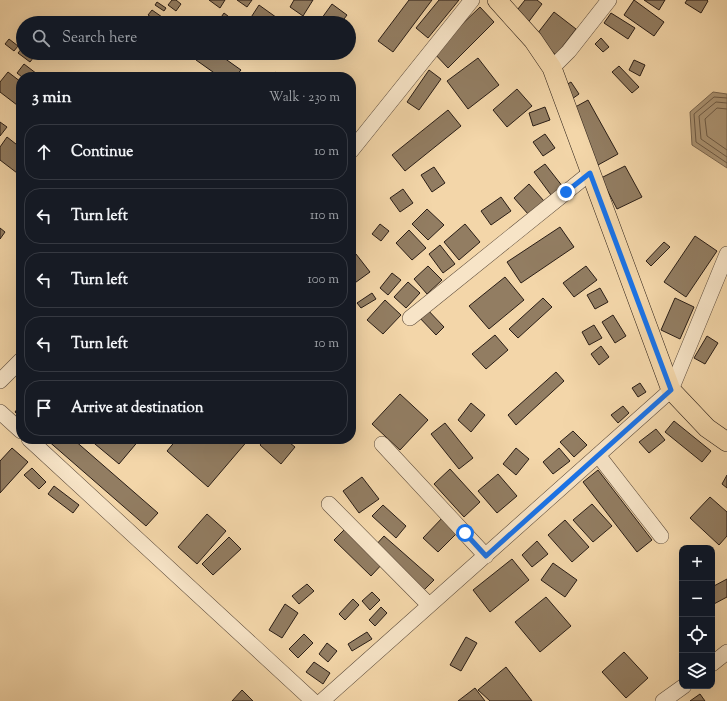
<!DOCTYPE html>
<meta charset="utf-8">
<style>
body{margin:0;font-family:"Sorts Mill Goudy",serif;background:#242831;color:#f1f3f6}
.controls{position:absolute;right:12px;bottom:12px;display:grid;overflow:hidden;border-radius:8px;box-shadow:0 4px 16px #0002}
.controls button{width:36px;height:36px;display:grid;place-items:center;padding:0;border:0;border-bottom:1px solid #363941;background:#171b24;color:#f1f3f6;font:20px sans-serif}
.stop{position:absolute;width:12px;height:12px;margin:-9px;border:3px solid #1a73e8;border-radius:50%;background:#fff}
.stop.end{background:#1a73e8;border-color:#fff;box-shadow:0 1px 4px #0008}
.list{margin:0;padding:0;list-style:none}
h2{display:flex;justify-content:space-between;align-items:center;height:52px;margin:0;padding:0 16px;font-size:17px}
h2 small{font-size:13px;font-weight:400;color:#9ea1a6}
.list li{display:grid;grid-template-columns:26px 1fr auto;gap:12px;align-items:center;box-sizing:border-box;height:56px;margin:0 8px 8px;padding:0 8px;border:1px solid #363941;border-radius:16px}
.list b{display:block;font-size:15px;white-space:nowrap}
.list em{font-size:13px;font-style:normal;color:#9ea1a6}
.icon{flex:none;width:22px;height:22px;fill:none;stroke:currentColor;stroke-width:2;stroke-linecap:round;stroke-linejoin:round}
.map{position:relative;flex:none;width:727px;height:701px;overflow:hidden}
.search{position:absolute;background:#171b24;box-shadow:0 4px 16px #0002;left:16px;top:16px;width:340px;height:44px;display:flex;align-items:center;gap:10px;box-sizing:border-box;padding:0 14px;border-radius:22px;color:#9ea1a6;font-size:15px}
.panel{position:absolute;background:#171b24;box-shadow:0 4px 16px #0002;left:16px;top:72px;width:340px;height:372px;border-radius:16px}
.map>svg:first-child{display:block}
</style>
<div class="map">
<svg width="727" height="701" viewBox="0 0 727 701">
<rect width="100%" height="100%" fill="#f3d6a9"/>
<filter id="stains"><feTurbulence type="fractalNoise" baseFrequency=".005" numOctaves="4"/><feColorMatrix values="0 0 0 0 .2 0 0 0 0 .09 0 0 0 0 .02 0 0 0 .5 -.17"/></filter>
<radialGradient id="worn" r=".72"><stop offset=".6" stop-color="#630" stop-opacity="0"/><stop offset="1" stop-color="#630" stop-opacity=".3"/></radialGradient>
<path fill="#ae9777" stroke="#796650" d="M713,92l14,2v74l-35,-23 -2,-33z"/>
<g fill="none" stroke-linecap="round" stroke-linejoin="round">
<path stroke="#6c5a46" stroke-width="1" d="M727,98l-13,-1 -20,17 2,28 31,21
M727,103l-11,-1 -17,14 2,23 26,18
M727,109l-10,-1 -12,11 2,17 20,14"/>
</g>
<path fill="#927d62" stroke="#291d16" d="M172,0h4l5,4 -5,7 -8,-6z
M209,0h16l-5,8z
M237,0h15l-5,7z
M294,0h19l-10,16 -13,-9z
M409,0h23l-39,52 -15,-11z
M439,0h20l-31,38 -12,-10z
M525,0h12l5,4 -15,20 -13,-10z
M634,0l30,22 -10,14 -30,-21z
M644,0h21l-6,10z
M687,0h20l1,1 -7,12 -16,-10z
M157,2l9,6 -2,3 -9,-6z
M332,4l15,11 -6,8h-20l-2,-1z
M259,5l21,15 -3,3 -29,-1z
M480,7l14,15 -46,46 -15,-16z
M152,10l10,7 -4,5 -10,-7z
M554,12l22,17 -20,26 -22,-17z
M224,13l13,10h-20z
M611,13l24,15 -7,11 -24,-16z
M601,38l8,9 -6,5 -8,-8z
M9,39l9,7 -4,5 -9,-7z
M23,47v6h14l-7,9 -12,-9z
M201,53h16l24,17 -6,7h-15l-24,-17z
M478,58l21,27 -31,24 -21,-28z
M634,60l11,5 -5,11 -11,-6z
M24,64l17,13h-19l-5,-4z
M619,66l20,21 -7,6 -20,-21z
M429,70l12,9 -22,31 -12,-8z
M8,72l13,10v18l-4,5 -17,-13v-10z
M275,72l6,5h-10z
M571,82l8,12 -7,5 -8,-13z
M517,89l15,17 -25,21 -14,-17z
M588,100l30,54 -20,11 -30,-54z
M545,107l5,13 -17,6 -4,-13z
M448,110l13,16 -56,45 -13,-16z
M0,122l7,5 -7,9z
M545,134l10,14 -12,8 -10,-14z
M7,137l14,11v28l-21,-16v-13z
M545,164l18,23 -12,8 -17,-23z
M625,166l17,31 -25,12 -16,-31z
M434,167l11,16 -13,9 -11,-17z
M529,184l15,17 -16,13 -14,-16z
M403,189l10,14 -13,9 -10,-14z
M501,197l10,14 -20,14 -10,-14z
M427,209l17,16 -16,15 -16,-16z
M380,224l9,7 -8,10 -9,-7z
M465,224l15,18 -21,18 -15,-18z
M560,227l14,20 -53,36 -14,-21z
M0,228l5,4 -5,7z
M409,230l17,18 -14,12 -16,-17z
M695,236l22,15 -31,46 -22,-15z
M664,242l6,5 -19,19 -5,-5z
M440,245l15,19 -12,9 -14,-19z
M356,254l14,18 -18,13 -1,-27z
M428,266l14,14 -15,14 -13,-15z
M586,266l11,14 -23,17 -11,-14z
M392,273l9,7 -13,15 -8,-7z
M505,277l19,23 -35,29 -20,-23z
M408,282l12,11 -14,15 -12,-11z
M600,288l8,14 -13,7 -8,-14z
M372,293l4,6 -15,9 -4,-5z
M543,298l9,9 -34,31 -9,-9z
M675,298l19,9 -14,32 -19,-9z
M385,300l16,15 -18,19 -16,-14z
M425,307l19,20 -8,8 -19,-20z
M613,315l13,21 -11,7 -13,-21z
M594,325l8,13 -13,7 -7,-13z
M495,335l13,15 -22,19 -14,-15z
M707,336l11,7 -13,21 -11,-6z
M601,346l8,11 -10,8 -8,-11z
M556,372l8,9 -48,44 -8,-10z
M640,383l6,9 -8,5 -6,-9z
M400,394l28,26 -28,30 -28,-26z
M471,403l14,12 -14,17 -13,-12z
M21,404v13l-6,-5z
M623,406l6,7 -11,10 -7,-8z
M674,421l37,30 -9,11 -37,-30z
M445,423l28,35 -14,11 -28,-35z
M656,429l9,11 -16,13 -10,-11z
M573,431l14,14 -13,12 -14,-15z
M46,439h27l85,74 -12,13z
M89,439h51l-21,25z
M177,439h72l-41,48 -41,-36z
M265,439h20l10,8 -14,17 -21,-19z
M12,448l16,14 -28,31v-32z
M516,448l13,11 -13,16 -13,-11z
M559,448l11,13 -17,13 -10,-12z
M32,468l14,14 -7,7 -15,-14z
M450,469l30,33 -16,15 -30,-33z
M598,470l54,70 -15,12 -54,-70z
M498,474l19,22 -20,17 -19,-22z
M727,475v13l-5,-4z
M362,477l17,22 -20,14 -16,-22z
M54,486l25,19 -6,8 -25,-19z
M710,497l17,15v24l-8,9 -29,-27z
M592,504l20,22 -19,16 -20,-22z
M383,505l23,21 -10,12 -24,-22z
M207,514l19,17 -29,33 -19,-17z
M444,516l15,15 -21,21 -15,-14z
M565,520l24,27 -17,15 -24,-27z
M348,526l37,35 -14,15 -37,-36z
M384,536l50,44 -11,11 -49,-44z
M229,537l12,12 -28,26 -11,-11z
M537,541l11,13 -16,13 -10,-12z
M512,559l17,21 -39,32 -17,-22z
M553,563l24,17 -12,17 -24,-17z
M727,579v18l-15,8v-18z
M307,584l7,7 -15,13 -7,-8z
M372,592l8,8 -10,10 -8,-9z
M546,597l25,29 -31,26 -25,-30z
M353,599l6,6 -14,15 -6,-6z
M285,604l13,9 -16,25 -13,-8z
M381,607l6,6 -12,13 -6,-6z
M367,632l5,7 -20,12 -4,-7z
M304,634l9,9 -15,15 -9,-9z
M466,637l11,6 -16,28 -11,-6z
M327,643l10,8 -9,11 -9,-8z
M624,652l24,26 -22,20 -24,-26z
M314,662l16,11 -7,11 -17,-12z
M506,667l26,34h-42l-12,-11z
M475,688l10,13h-27z
M242,690l11,11h-21z
M700,694l5,7h-15z"/>
<g fill="none" stroke-linecap="round" stroke-linejoin="round">
<g stroke="#5c4b3b" stroke-width="16">
<path id="minor" d="M552,68l17,-17 40,-51
M351,151l121,-151
M410,318l180,-145
M0,381l21,-21
M0,412l21,19
M29,439l284,262
M382,444l104,112
M598,455l63,81
M329,504l100,101
M712,664l15,-12
M322,701l349,-311 56,-136
M663,701l21,-15"/>
</g>
<g stroke="#291d16" stroke-width="20">
<path id="major" d="M497,0l36,40 19,28 119,322 36,38 20,14"/>
</g>
<use href="#minor" stroke="#f7e4c7" stroke-width="15"/>
<use href="#major" stroke="#f3d6a9" stroke-width="19"/>
</g>
<g fill="none" stroke-linecap="round" stroke-linejoin="round">
<path stroke="#1a73e8" stroke-width="5" d="M465,533l21,23 185,-166 -81,-217 -24,19"/>
</g>
<rect width="100%" height="100%" filter="url(#stains)"/>
<rect width="100%" height="100%" fill="url(#worn)"/>
</svg>
<div class="controls">
<button>+</button>
<button>−</button>
<button><svg class="icon" aria-label="locate" viewBox="0 0 24 24"><circle cx="12" cy="12" r="6"/><path d="M12 2v4M12 18v4M2 12h4M18 12h4"/></svg></button>
<button><svg class="icon" aria-label="layers" viewBox="0 0 24 24"><path d="M12 4l9 5-9 5-9-5zM3 14l9 5 9-5"/></svg></button>
</div>
<div class="stop" style="left:465px;top:533px"></div>
<div class="stop end" style="left:566px;top:192px"></div>
<div class="search"><svg class="icon" aria-label="search" viewBox="0 0 24 24"><circle cx="10" cy="10" r="6"/><path d="M15 15l6 6"/></svg>Search here</div>
<section class="panel">
<h2>3 min<small>Walk · 230 m</small></h2>
<ul class="list">
<li><svg class="icon" aria-label="ahead" viewBox="0 0 24 24"><path d="M12 20V5M6 11l6-6 6 6"/></svg><div><b>Continue</b></div><em>10 m</em></li>
<li><svg class="icon" aria-label="left" viewBox="0 0 24 24"><path d="M17 20v-9H6M10 6l-5 5 5 5"/></svg><div><b>Turn left</b></div><em>110 m</em></li>
<li><svg class="icon" aria-label="left" viewBox="0 0 24 24"><path d="M17 20v-9H6M10 6l-5 5 5 5"/></svg><div><b>Turn left</b></div><em>100 m</em></li>
<li><svg class="icon" aria-label="left" viewBox="0 0 24 24"><path d="M17 20v-9H6M10 6l-5 5 5 5"/></svg><div><b>Turn left</b></div><em>10 m</em></li>
<li><svg class="icon" aria-label="arrive" viewBox="0 0 24 24"><path d="M6 21V4h12l-3 4 3 4H6"/></svg><div><b>Arrive at destination</b></div></li>
</ul>
</section>
</div>
